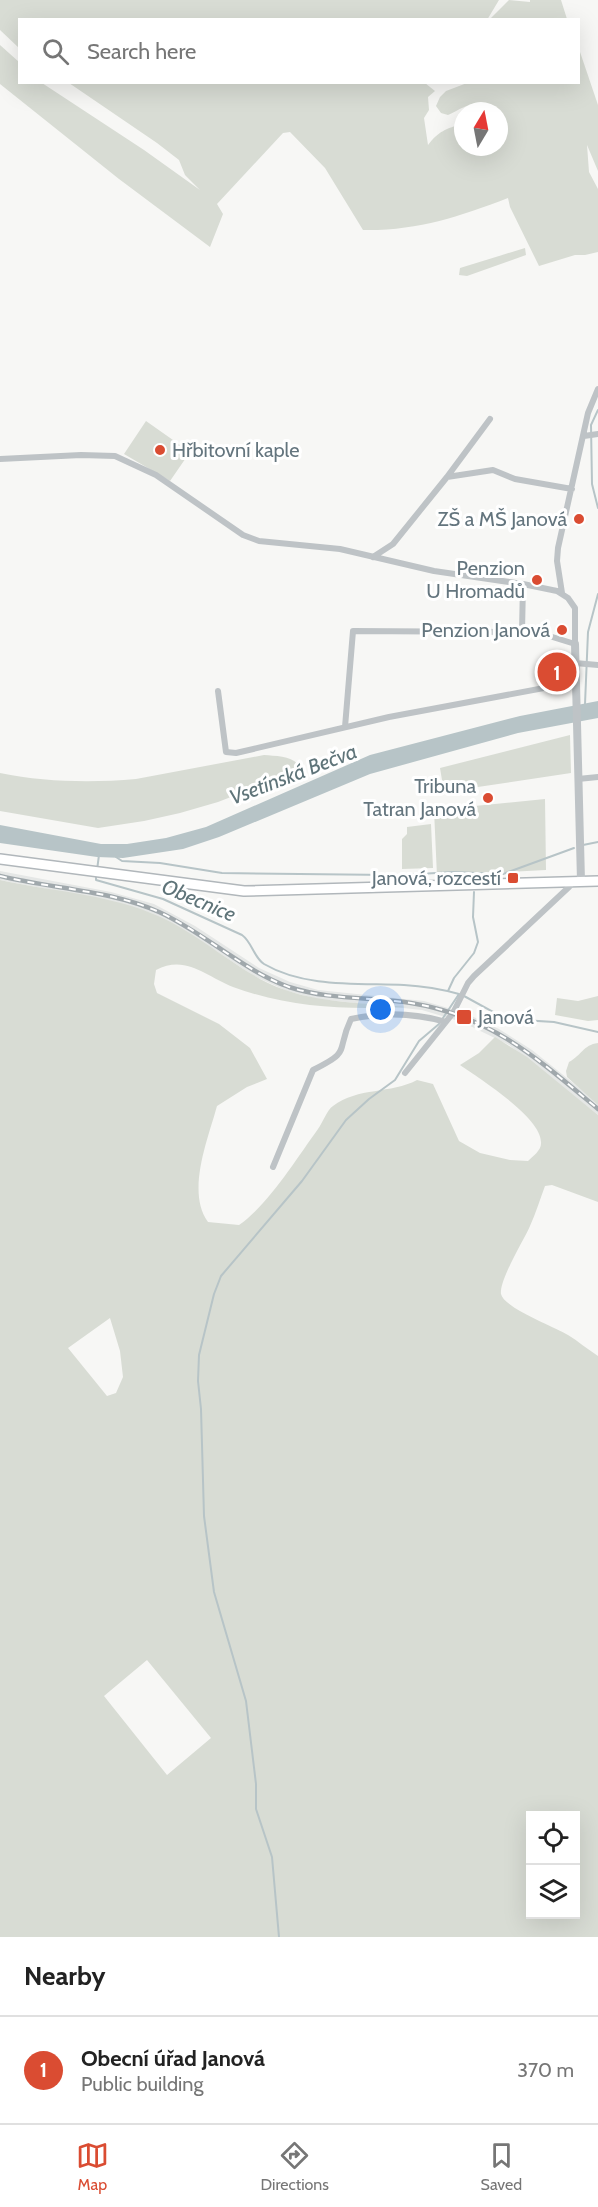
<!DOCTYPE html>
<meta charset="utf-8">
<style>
body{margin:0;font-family:Cabin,sans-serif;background:#f6f6f6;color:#222}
.controls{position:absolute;right:18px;bottom:18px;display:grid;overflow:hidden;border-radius:0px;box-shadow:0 6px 24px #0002}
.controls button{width:54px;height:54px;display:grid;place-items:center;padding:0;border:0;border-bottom:2px solid #e0e0e0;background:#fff;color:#222;font:30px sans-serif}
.compass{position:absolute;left:454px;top:102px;width:54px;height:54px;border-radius:50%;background:#fff;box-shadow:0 6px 24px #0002;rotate:10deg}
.you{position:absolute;left:381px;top:1010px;width:21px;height:21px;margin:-15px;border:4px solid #fff;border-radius:50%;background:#1a73e8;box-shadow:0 0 0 9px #1a73e833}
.badge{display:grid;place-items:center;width:39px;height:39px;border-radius:50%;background:#da4c32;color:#fff;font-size:20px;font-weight:700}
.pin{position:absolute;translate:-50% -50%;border:3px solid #fff;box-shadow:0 2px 6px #0006}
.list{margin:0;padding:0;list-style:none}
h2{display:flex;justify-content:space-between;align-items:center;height:78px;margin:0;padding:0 24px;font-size:26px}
h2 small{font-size:20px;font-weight:400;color:#767676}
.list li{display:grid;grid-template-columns:39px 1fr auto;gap:18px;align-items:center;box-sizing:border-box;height:108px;padding:0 24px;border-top:2px solid #e0e0e0}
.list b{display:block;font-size:22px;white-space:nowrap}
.list p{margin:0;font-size:20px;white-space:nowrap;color:#767676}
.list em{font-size:20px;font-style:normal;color:#767676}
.icon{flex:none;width:33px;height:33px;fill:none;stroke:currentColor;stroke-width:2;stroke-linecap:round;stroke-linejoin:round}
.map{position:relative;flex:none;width:598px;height:1937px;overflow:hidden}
.search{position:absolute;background:#fff;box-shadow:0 6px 24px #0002;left:18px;right:18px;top:18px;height:66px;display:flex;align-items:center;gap:15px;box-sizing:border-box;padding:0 21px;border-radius:0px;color:#767676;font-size:22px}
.sheet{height:186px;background:#fff}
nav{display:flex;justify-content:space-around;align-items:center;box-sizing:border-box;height:84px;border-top:2px solid #e0e0e0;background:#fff;font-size:16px;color:#767676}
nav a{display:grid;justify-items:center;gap:3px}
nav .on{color:#da4c32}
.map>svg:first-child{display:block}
</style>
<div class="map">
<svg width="598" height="1937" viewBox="0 0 598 1937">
<rect width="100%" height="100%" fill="#f7f7f5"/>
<path fill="#e5e7e6" d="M0,871l111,21 43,12 41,22 64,42 31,14 28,8 106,11 41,12 34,16 33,21 66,53v12l-89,-70 -47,-23 -40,-12 -105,-11 -30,-8 -33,-15 -64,-42 -39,-21 -42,-12 -109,-21z"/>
<path fill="#d8dcd4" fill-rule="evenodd" d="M0,0h499l-12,20h-467l-1,28 -19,-18z
M509,0l21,2v-2h31l6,19h-77z
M0,45l19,17 1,20 22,1 102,67 56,40 -15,-15 -6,-15 -22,-17 -88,-60h356l10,8 -7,6 1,13 -5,8 4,27c10,-13 18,-17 35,-21v23h36v-36h-8l-2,-6c-13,-7 -28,4 -41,10l-7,-2 -5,-7 4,-9 6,-6 21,-8 111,-1 1,-33 19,56v66l-11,-26 2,27 9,17v63l-13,3h-10l-36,11 -29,-59 -2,-9c-50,19 -91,33 -145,32l-38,-62 -35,-36 -7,1 -66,71 6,10 -13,33 -91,-68 -119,-95z
M525,248l1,7 -59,21 -8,-1 1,-7z
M146,421l44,31 -20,29 -46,-27z
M570,735l1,38 -127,19 -4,-24z
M264,755c13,1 33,1 37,15l-83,32 -38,11 -36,8 -46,7 -98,-17v-38c44,9 91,10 136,6z
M545,799l1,71 -109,6 -3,-66z
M431,824l2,44 -31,1v-30l5,-5v-7z
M0,880c50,11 104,14 151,33 43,17 77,50 117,70 44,21 92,19 139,24 -61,3 -116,1 -174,-20 -26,-10 -47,-33 -77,-17l-2,14 3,9 62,31 31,24 17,31 -20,8 -30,19c-9,33 -31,86 -9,116l31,3c29,-20 58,-67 79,-96 5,-7 9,-19 15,-23 25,-19 58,-12 84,-26l16,4 26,57 21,12 30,7 18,1c5,-5 14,-11 13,-19 0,-25 -61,-63 -81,-77l19,-12 16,-16 32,20 71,58v87l-46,-17 -7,1c-5,13 -9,27 -15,40 -6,14 -31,54 -29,68 3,14 54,33 67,41 10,6 19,14 30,21v581h-598zM110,1318l10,33 3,26 -7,16 -9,3 -39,-48zM147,1660l64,78 -44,37 -63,-79zM530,1816h46v98h-46z
M598,996v24l-10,1 -33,-6 2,-17 21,3z
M598,1043v62l-31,-28 -1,-6 3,-9c13,-7 14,-17 29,-19z"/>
<path fill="#b7c4c7" d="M598,701v17l-80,15 -148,41 -151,63 -36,12 -60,9 -26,-1 -97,-14v-18l101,19h26l39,-6 40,-11 164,-72 150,-39z"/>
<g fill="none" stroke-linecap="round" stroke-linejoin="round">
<path stroke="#b7c4c7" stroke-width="2" d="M598,410l-7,15 1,59 6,24
M585,704l3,-72 10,-38
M583,845l15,-3
M116,857l6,4 38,2 62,10 168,2
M97,870l2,-15
M402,875l51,-3 50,2 71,-26
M96,876v4l67,19 79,36c10,7 12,23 22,29 41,24 95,19 140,21 18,1 37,4 55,9
M448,991l6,-13 20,-25 4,-11 -5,-25 1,-25
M464,996l42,23 48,3 44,10
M279,1937l-7,-80 -16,-48v-25l-10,-83 -32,-109 -10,-76 -3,-107 -3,-28 1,-26 15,-61 7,-18 81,-95 44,-61 23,-21 26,-19 24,-39 20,-17 20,-30"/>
<g stroke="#b1b7bb" stroke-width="12">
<path id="secondary" d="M0,859l244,32 354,-10"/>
</g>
<path stroke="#bec3c6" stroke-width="6" d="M584,436l14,-2
M0,459l81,-4 34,1 41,19 87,60 16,6 81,8 94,22 89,13 34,7 11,7 7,10v36l-29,-9 -24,-3 -169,-1 -8,96
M447,477l43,-58
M373,557l20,-13 54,-67 46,-7 22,9 57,10
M562,593l-5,-32 1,-13 30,-135 10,-24
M522,632l1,-48
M575,663l23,2
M218,691l8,61 10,1 153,-36 187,-35
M578,779l20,-2
M405,1073l48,-60 15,-30 6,-7 95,-89 4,-6
M273,1167l40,-97c40,-20 22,-17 38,-51 32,-7 64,-6 95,3"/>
<path stroke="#bec3c6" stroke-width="8" d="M575,644l6,237"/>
<use href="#secondary" stroke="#fff" stroke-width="9"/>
<g stroke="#a0a8ac" stroke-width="4.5">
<path id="rail" d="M0,876c53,13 110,14 159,36 46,21 83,58 130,75 40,13 81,10 122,16 80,13 127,56 187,106"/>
</g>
<use href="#rail" stroke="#fff" stroke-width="2" stroke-dasharray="7" stroke-linecap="butt"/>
</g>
<g fill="#da4c32" stroke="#fff" stroke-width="2">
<circle cx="160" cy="450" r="6"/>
<circle cx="579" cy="519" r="6"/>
<circle cx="537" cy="580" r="6"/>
<circle cx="562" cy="630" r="6"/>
<circle cx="488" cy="798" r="6"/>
<rect x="507" y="872" width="12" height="12" rx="3"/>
<rect x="456" y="1009" width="16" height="16" rx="3"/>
</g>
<g text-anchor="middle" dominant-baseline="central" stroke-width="6" stroke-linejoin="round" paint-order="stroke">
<g font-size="20" fill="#64757e" stroke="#fff" text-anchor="end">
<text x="172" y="450" text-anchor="start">Hřbitovní kaple</text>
<text x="567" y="519">ZŠ a MŠ Janová</text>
<text x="525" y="568">Penzion<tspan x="525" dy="23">U Hromadů</tspan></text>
<text x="550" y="630">Penzion Janová</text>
<text x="476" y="786">Tribuna<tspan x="476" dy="23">Tatran Janová</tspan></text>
<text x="501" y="878">Janová, rozcestí</text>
<text x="478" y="1017" text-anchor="start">Janová</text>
</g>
<g font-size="21" font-style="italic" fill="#5f7479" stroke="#fff">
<text transform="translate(293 774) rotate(-21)">Vsetínská Bečva</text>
<text transform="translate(199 900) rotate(23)">Obecnice</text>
</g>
</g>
</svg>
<div class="controls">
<button><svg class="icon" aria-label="locate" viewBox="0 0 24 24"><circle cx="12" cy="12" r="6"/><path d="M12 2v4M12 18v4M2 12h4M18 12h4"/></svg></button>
<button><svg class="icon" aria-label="layers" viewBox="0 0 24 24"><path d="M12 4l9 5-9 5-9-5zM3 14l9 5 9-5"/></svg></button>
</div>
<svg class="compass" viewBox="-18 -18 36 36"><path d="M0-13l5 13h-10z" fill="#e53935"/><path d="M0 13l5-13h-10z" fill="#767676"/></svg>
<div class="you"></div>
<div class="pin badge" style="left:557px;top:672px">1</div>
<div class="search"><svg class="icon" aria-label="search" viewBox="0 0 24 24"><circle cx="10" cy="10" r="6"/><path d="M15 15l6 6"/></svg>Search here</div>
</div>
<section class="sheet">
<h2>Nearby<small></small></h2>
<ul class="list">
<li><span class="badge">1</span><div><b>Obecní úřad Janová</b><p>Public building</p></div><em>370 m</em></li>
</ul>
</section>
<nav>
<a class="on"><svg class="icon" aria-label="map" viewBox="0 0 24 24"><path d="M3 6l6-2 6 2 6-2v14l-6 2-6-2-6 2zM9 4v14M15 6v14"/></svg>Map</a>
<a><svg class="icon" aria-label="directions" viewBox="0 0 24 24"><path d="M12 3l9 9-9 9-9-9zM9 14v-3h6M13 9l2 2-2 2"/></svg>Directions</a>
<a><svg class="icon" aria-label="saved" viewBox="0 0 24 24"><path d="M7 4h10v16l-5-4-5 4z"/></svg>Saved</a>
</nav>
